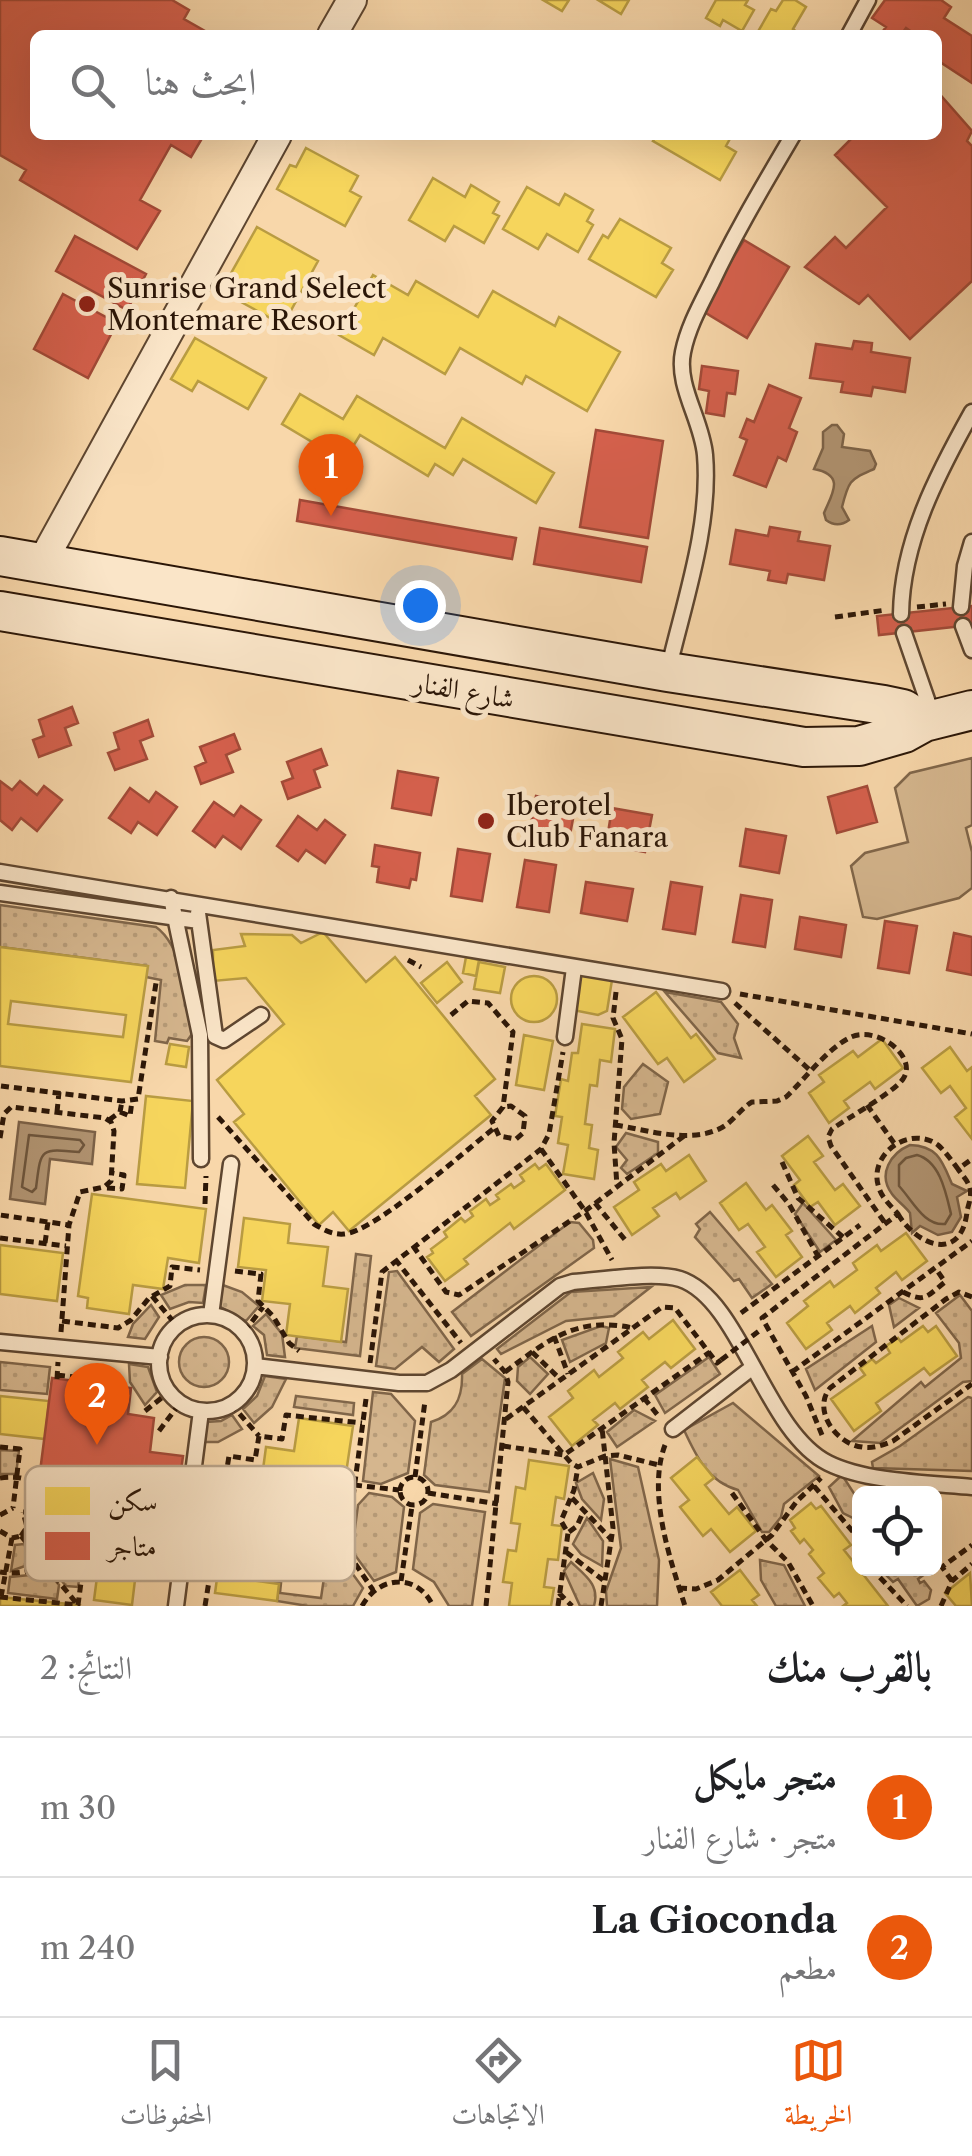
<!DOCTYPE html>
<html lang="ar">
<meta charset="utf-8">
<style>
body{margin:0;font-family:"Libre Caslon Text",Amiri,serif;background:#f2f2f2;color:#202124;direction:rtl}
.controls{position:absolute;right:30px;bottom:30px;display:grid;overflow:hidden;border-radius:15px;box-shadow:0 10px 40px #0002}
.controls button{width:90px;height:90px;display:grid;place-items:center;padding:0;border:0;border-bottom:2px solid #e0e0e0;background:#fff;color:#202124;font:50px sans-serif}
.you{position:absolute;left:420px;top:605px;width:35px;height:35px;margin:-25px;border:8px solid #fff;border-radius:50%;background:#1a73e8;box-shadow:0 0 0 15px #1a73e833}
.badge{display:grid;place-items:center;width:65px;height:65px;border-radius:50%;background:#ea580c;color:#fff;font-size:32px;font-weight:700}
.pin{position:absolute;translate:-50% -82px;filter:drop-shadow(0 2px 5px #0008)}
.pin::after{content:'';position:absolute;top:52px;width:35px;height:30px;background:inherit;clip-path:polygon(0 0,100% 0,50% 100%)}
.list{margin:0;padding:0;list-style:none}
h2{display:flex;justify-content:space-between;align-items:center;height:130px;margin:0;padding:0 40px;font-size:42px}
h2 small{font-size:32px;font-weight:400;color:#757577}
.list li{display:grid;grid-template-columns:65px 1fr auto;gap:30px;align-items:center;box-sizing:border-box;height:140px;padding:0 40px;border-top:2px solid #e0e0e0}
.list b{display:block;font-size:38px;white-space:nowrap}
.list p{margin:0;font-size:32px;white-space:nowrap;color:#757577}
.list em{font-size:32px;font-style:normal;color:#757577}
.icon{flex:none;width:55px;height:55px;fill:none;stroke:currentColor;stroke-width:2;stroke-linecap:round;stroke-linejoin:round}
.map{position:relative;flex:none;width:972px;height:1606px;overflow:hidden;direction:ltr}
.search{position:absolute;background:#fff;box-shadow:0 10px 40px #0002;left:30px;right:30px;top:30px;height:110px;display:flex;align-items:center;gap:25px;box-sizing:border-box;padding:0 35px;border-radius:15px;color:#757577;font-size:38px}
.sheet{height:410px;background:#fff}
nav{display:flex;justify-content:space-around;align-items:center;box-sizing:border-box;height:140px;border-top:2px solid #e0e0e0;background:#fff;font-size:28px;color:#757577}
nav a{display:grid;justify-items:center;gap:5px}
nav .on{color:#ea580c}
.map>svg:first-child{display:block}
</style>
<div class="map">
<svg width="972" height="1606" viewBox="0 0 972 1606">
<defs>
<pattern id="grass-dots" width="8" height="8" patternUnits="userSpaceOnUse" patternTransform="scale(2.5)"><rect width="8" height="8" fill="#d5b68e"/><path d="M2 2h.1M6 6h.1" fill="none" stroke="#b79c79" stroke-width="1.8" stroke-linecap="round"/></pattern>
</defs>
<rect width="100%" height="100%" fill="#f8d7aa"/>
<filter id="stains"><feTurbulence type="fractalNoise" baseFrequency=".002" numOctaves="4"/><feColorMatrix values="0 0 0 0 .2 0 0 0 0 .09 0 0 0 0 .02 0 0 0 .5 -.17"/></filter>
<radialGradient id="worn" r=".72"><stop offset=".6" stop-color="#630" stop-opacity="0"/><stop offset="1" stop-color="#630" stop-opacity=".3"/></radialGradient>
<path fill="url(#grass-dots)" stroke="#80664a" stroke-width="2.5" fill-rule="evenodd" d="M0,905l156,22c26,18 35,78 36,107l-5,7 -18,-3 -2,5 -12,-2 6,-61 -15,-3 1,-11 -147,-19z
M665,992l56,10 17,22 -4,14 7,20 -23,-5z
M643,1064l25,18 -8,32 -29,5 -9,-10 2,-22z
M626,1133l32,9v11l-31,21 -6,-6 6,-8 -11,-13z
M803,1203l33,37 -16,12 -25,-38z
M710,1212l62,72 -20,14 -13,-19 -5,2 -39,-44 5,-8 -4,-5z
M570,1222l9,1 14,17 1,8 -123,88 -19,-24z
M356,1254l15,2 -11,100 -65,-8 2,-12 49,6z
M397,1271l57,78 -15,13 -17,-15 -27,22 -19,-3 13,-94z
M220,1284l22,8 17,14 -13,15 -29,-16z
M185,1285h21l-3,18 -14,-1 -19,7 -9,-14z
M651,1287l-37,29 -48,5 -65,33 -4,-5 74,-57z
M960,1295l12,16v70l-9,1 -83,61 -28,-2 69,-59 4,5 36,-29 -2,-15 -23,-30z
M899,1298l20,10 -25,19 -5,-22z
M151,1305l8,12 -14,22 -17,-2 5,-13z
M266,1314l16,20 3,23 -18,-2 -3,-20 -11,-9z
M601,1326l8,2 -3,15 -36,19 -8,-22z
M872,1326l4,16 -61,48 -9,-21z
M179 1362a25 25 0 1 1 50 0a25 25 0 1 1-50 0Z
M530,1357l18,17 -18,20 -13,-13 1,-14z
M709,1357l11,17 -55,39 -10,-18z
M482,1359l23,19 -16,114 -54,-7 -11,-10 7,-53c23,-7 32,-23 31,-48z
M0,1362l50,5 -3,27 -47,-4z
M129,1364l19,3 9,25 -12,13 -15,-23z
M265,1376l21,3 -14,28 -18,16 -11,-14 14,-13z
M373,1392l18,2 24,27 -7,52 -27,11 -18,-3z
M296,1396l58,7 -1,12 -59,-8z
M968,1397l4,1v73l-99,-3 -1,-6 28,-16z
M733,1403l86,73 -35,28 -3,13 -12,15h-7l-24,-42c-30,-8 -42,-34 -54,-60z
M634,1410l21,11 -38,26 -10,-15z
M232,1415l10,14 -24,13h-14l2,-20 15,-1z
M0,1450l19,1 -3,23h-16z
M610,1459l28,8 21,93 -2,46h-50l-1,-15 15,-43z
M593,1473l11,26 -3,21 -19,-21 -6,-16z
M842,1475l17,26v20l-16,-8 -14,-26z
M369,1493l23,4 12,10 -8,65 -22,9 -22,-30 6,-46z
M433,1504l52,8 -13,94h-23l-15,-24 -21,-13 7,-56z
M66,1517l22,2 -10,68 -12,-1 -18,-22 12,-19z
M587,1518l16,23 -1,25 -21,-12 -8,-10z
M24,1544l15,17 -28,10 4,-26z
M225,1544l116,14 22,30 -10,18h-45l-31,-5 2,-17 -43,-6v-11l-17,-3 2,-18zM267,1562l58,9 -4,27 -41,-5 1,-10 -17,-3z
M760,1560l24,5 21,41h-29l-15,-26z
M571,1562c15,14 29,23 23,44h-14l-16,-35z
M44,1568l15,17 -2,14 -49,-6 2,-16 20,-2z
M880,1569h52l-14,10 2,4 4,-2 7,9 -2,9 -12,7 -19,-27 -5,3z"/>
<path fill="#d5b68e" stroke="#80664a" stroke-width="2.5" d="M972,758v67l-6,3 6,24v36l-13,10 -82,21 -14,-2 -12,-51 14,-13 43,-11 -13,-54 15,-15z"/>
<path fill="#b29573" stroke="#7c6248" stroke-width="2.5" d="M832,425h5l7,9 -2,13 28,4 6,13 -2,5c-24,11 -25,10 -32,38l7,13c-8,6 -15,6 -23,0l-2,-7c8,-19 22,-38 -10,-44l9,-21v-16z
M19,1122l76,10 -3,32 -42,-5 -5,45 -35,-5z
M910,1145c28,1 32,16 42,39l15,7 -10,6 4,20 -9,15 -14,3 -18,-9 -8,7 -2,-20c-5,-7 -13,-12 -18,-19 -15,-20 -1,-41 18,-49z"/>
<path fill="#f6d55c" stroke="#b99c42" stroke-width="2.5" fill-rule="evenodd" d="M543,0h26l-7,11z
M598,0h31l-8,14z
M716,0h32l-3,5 9,5 -12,21 -19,-11 -3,6 -14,-8z
M783,0h12l11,7 -13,22 7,6h-44l15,-26 5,2z
M657,135h75l-6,11 10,6 -16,28 -67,-39z
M306,148l52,28 -8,15 11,6 -16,29 -68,-37 13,-24 6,2z
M433,178l32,19 6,-12 28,17 -6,11 6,3 -15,27 -30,-17 -9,15 -36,-21z
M527,187l32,18 6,-11 28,16 -6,11 6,4 -15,27 -31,-18 -9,15 -35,-20z
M620,219l51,29 -9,15 11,7 -17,27 -67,-38 14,-24 5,3z
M257,227l61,34 -35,64 -62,-34z
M373,275l35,20 8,-14 62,36 15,-26 62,35 4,-9 61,35 -33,59 -61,-35 -4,8 -62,-36 -15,26 -62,-36 -9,17 -35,-20z
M195,338l71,40 -18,31 -50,-28 -6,10 -21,-12z
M300,394l43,25 14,-23 88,52 17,-30 92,55 -18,30 -73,-44 -10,16 -18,-11 -7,12 -68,-41 -16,26 -62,-37z
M323,932l43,50 29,-25 100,122 -20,17 16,19 -142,116 -16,-19 -14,13 -85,-103 10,-8 -27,-34 67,-56 -38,-46 -33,3v-31l32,-4 -4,-12 51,1 9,8z
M0,947l148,19 -17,116 -131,-16zM11,1001l115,14 -3,22 -115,-13z
M466,957l13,3 -3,16 -13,-3z
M447,962l15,20 -25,21 -16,-20z
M479,962l26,5 -5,26 -26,-4z
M579,975l33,5 -5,31 -9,4 -25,-5z
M511 999a23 23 0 1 1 46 0a23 23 0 1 1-46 0Z
M656,992l35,46 5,-4 19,25 -31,23 -17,-24 -9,6 -35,-47z
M582,1024l33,5 -4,33 -11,-2 -3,26 -7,-1 -5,39 7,1 -3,23 9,2 -4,29 -31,-5 5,-29 -10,-2 4,-26 -7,-1 6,-37 7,2 4,-28h6z
M524,1035l29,6 -9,49 -28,-5z
M882,1039l21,29 -28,21 -5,-7 -26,19 5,7 -20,15 -20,-30 15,-11 -5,-7 34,-24 5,6z
M170,1044l19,3 -3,20 -20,-3z
M950,1047l17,24 5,-4v72l-17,-22 11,-9 -16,-22 -9,7 -19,-25z
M146,1096l47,5 -8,87 -48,-4z
M808,1136l15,20 -9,6 21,28 8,-6 17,22 -25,19 -17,-23 -8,5 -16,-22 6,-5 -18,-24z
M689,1155l17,26 -26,18 -4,-6 -23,15 6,8 -27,19 -18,-28 25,-17 -5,-8 27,-18 5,7z
M535,1164l4,5 7,-5 19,26 -51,39 -4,-6 -46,36 4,5 -23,17 -18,-24 6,-4 -2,-4 16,-12 -3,-5 17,-14 4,4 8,-6 -3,-5 16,-12 4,6 9,-6 -3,-4 15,-11 3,4 10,-7 -4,-6z
M746,1183l20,27 6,-5 20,26 -6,4 16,22 -26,20 -19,-25 8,-5 -17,-23 -9,6 -19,-27z
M92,1194l114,15 -7,54 -31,-5 -5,31 -30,-4 -4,29 -42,-6 1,-10 -10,-2z
M244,1218l46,6 -2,19 40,4 -5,39 25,3 -7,53 -55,-7 4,-31 -28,-3 4,-31 -28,-3z
M906,1233l21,28 -25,19 -6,-8 -20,16 4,5 -25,20 -5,-7 -23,17 5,7 -26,19 -19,-26 21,-17 -4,-5 26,-20 4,6 23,-17 -4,-7 24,-18 4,6z
M0,1245l63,8 -6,48 -57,-7z
M673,1320l22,29 -24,19 -6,-6 -23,18 6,7 -28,22 -5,-6 -22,17 5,5 -26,21 -23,-29 24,-19 -5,-7 26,-21 5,7 24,-19 -5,-6 25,-20 6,7z
M923,1326l5,6 8,-6 21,30 -27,19 -6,-7 -48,35 5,8 -27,20 -23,-32 34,-24 -5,-7 12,-9 4,4 14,-10 -4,-7 12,-8 3,4z
M0,1396l49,5 -4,38 -45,-5z
M299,1418l54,8 -17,115 -104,-14 1,-10 -9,-1 7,-44 31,5 4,-30 28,4z
M697,1457l17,21 -9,7 24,29 8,-7 19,24 -26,21 -19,-23 -8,7 -23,-29 9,-7 -18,-22z
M529,1460l40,6 -5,33 -8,-2 -4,28 10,1 -4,34 -10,-1 -4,28 10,1 -3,18h-42l3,-23 -9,-1 5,-32 8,1 4,-27 -9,-1 5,-36 9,2z
M811,1503l5,6 5,-3 30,39 -7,5 44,56h-45l4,-3 -8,-10 -5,4 -16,-19 6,-5 -15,-19 4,-4 -9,-11 -4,4 -9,-12 4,-3 -5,-8z
M106,1508l37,5 -11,92 -38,-5z
M219,1564l18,3 -1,11 43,6 -2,17 -62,-8z
M740,1570l19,25 -7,5 5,6h-35l-11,-14z
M970,1573l2,33h-16l-11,-13z
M0,1597l79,8 -1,1h-78z"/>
<path fill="#d6604d" stroke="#a34a38" stroke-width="2.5" d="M0,0h172l17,10 -5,9 28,16h-177v100h169l-13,22 -20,-12 -31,55 20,11 -23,38 -117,-69 6,-10 -26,-15z
M885,0h56l10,7 -7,11 28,18v47l-35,-23v-25h-21l-10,-7 -5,7h-21l6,-8 -14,-9z
M937,91l35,40 -5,10 5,5v135l-62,58 -42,-44 -9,9 -54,-37 30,-30 11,11 41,-41 -52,-52 20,-20h82z
M75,236l71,38 -19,36 -71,-39z
M744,240l45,27 -42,71 -46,-28z
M63,294l54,29 -29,55 -54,-29z
M854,341l18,2 -1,9 39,6 -5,34 -32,-5 -2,9 -30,-4 2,-10 -33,-4 6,-34 36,5z
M702,366l36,5 -3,23 -8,-1 -3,23 -18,-3 3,-22 -10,-2z
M769,385l32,13 -12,30 8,4 -11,29 -8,-4 -12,30 -32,-12 13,-35 -7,-3 7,-18 7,3z
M596,430l67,11 -15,97 -68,-11z
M300,500l216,38 -4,21 -215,-38z
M770,527l30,5 -2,9 32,5 -6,34 -36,-6 -2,9 -18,-3 2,-9 -40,-7 6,-34 32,6z
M540,528l107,19 -6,35 -107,-18z
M972,606v19l-93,10 -2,-19z
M72,707l6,16 -13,5 6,17 -32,12 -6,-17 11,-4 -5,-16z
M148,720l5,16 -13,5 7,18 -32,11 -7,-17 11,-4 -5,-16z
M234,734l6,15 -14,6 7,17 -32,12 -6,-17 11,-5 -6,-15z
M321,749l6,16 -13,5 6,17 -32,12 -6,-17 11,-4 -6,-16z
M398,771l40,7 -7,37 -39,-7z
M0,781l12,9 8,-9 17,14 7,-9 18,14 -25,31 -16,-13 -9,12 -12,-10z
M867,786l10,36 -40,11 -9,-36z
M130,788l19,14 7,-10 21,15 -20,28 -19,-13 -7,11 -22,-15z
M536,796l40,7 -7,37 -40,-7z
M214,802l20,14 7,-10 20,14 -20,29 -18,-13 -8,11 -22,-16z
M612,808l40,7 -7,37 -39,-7z
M298,816l19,14 8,-10 20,15 -20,28 -19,-13 -8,11 -21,-15z
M746,829l40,7 -7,37 -39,-7z
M375,845l45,8 -4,27 -5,-1 -2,9 -32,-6 2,-15 -7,-1z
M458,849l32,5 -8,47 -31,-5z
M525,860l31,5 -7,47 -32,-5z
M586,882l47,7 -6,32 -46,-8z
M671,882l31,5 -7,47 -32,-5z
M741,895l31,5 -7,47 -32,-5z
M800,917l46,8 -5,32 -46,-8z
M885,921l32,5 -8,47 -31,-5z
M954,933l18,4v38l-25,-5z
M52,1378l79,10 -3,26 26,4 -4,34 33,4 -8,61 -121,-17 4,-26 -18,-2z"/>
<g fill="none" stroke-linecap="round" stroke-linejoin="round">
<path stroke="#6e563d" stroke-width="2.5" d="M29,1135l51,5 4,5 -5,7c-40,-4 -38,-3 -43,36l-4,4 -10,-5z
M917,1155c23,6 29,38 34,59l-6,10c-21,2 -32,-23 -46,-38v-21l7,-7z"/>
<g stroke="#5e4630" stroke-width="19">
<path id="lane" d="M849,35l19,-35
M961,607l4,-41 7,-24
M901,614c1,-73 37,-141 71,-202
M963,626l9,24
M904,633l29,84
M668,671c16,-69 43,-145 37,-216 -3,-35 -29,-69 -22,-103 5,-25 18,-48 29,-70 24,-51 53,-99 81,-147
M0,872l722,119
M0,893l199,28
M171,898l29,137 1,124
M198,913l17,123 9,4 37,-25
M565,1037l9,-69
M211,1315l20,-151
M159 1363a48 48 0 1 1 96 0a48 48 0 1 1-96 0Z
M0,1342l160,15
M255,1366l144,17h28l24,-13 109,-84 13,-4c29,-2 81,-11 107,-3 61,20 85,153 148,184 38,19 101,20 144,24
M673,1429l80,-62
M176,1606l25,-195"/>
</g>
<g stroke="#5e4630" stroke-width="32">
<path id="street" d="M332,35l20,-35
M41,564l236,-429"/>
</g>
<g stroke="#2b1607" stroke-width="42">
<path id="secondary" d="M0,556l668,116 216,33 19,4 21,13
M0,611l804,136 55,-1 45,-13 20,-11 48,-12"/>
</g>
<path stroke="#2b1607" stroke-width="5" stroke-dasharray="8 5" stroke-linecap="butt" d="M917,607l29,-3
M835,617l51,-7
M408,960l13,7
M616,992l-3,26 9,21 -8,104 3,43
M740,994l232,40
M735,1003l77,69
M451,1015l17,-14 20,2 25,29 -10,75 -11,14 7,15 17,3 7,-6 2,-17 -14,-10 -8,1
M1,1086l121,15 16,-2 18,-116
M867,1105l27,38
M57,1112l2,-20
M120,1112l10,4 2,-15
M218,1117l96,107c10,6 19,11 30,10 30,-2 121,-83 149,-105
M109,1120l11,-8 2,-11
M615,1125c32,5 75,19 106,3 12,-6 19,-19 31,-26l25,-1 9,-4c19,-18 40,-47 63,-59 26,-14 70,18 54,41 -9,13 -55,39 -71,50l-4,8 3,9 54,77
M0,1138l4,-24 7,-7 94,11 6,4 3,9 -3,50 -7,6 -24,5 -11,33 -69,-10
M541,1149l44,62 27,49
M782,1162l16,36 45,39
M773,1185l16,19 29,52
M107,1188l15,1 2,-14 -12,-2
M595,1203l31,38
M205,1204l1,-28
M898,1214c18,31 63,50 69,-2 1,-7 5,-15 3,-23 -1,-7 -8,-14 -12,-20
M0,1238l66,8
M45,1243l3,-21
M413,1246l33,46 13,3 126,-84 99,-75
M395,1259l66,84
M235,1271l26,3 -3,27 15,15 16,27 10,8
M903,1292c22,11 23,5 42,-10l-9,-13
M152,1296l25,30
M972,1297l-13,-5 -13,7 -116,89c-18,22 6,56 32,59 11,2 21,-2 31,-6l79,-57
M741,1313l119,-88
M62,1321l56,7 13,-8 18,-22 21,-12 2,-19 28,3
M61,1332l8,-107
M244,1332l19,-25
M554,1336l14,38
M532,1352l29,28
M370,1363l12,-91 159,-123 8,-15 14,-82
M505,1372c43,-32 71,-56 128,-44
M792,1372l180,-131
M57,1375l45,5 2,-12
M57,1379l1,-17
M644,1398l16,20
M366,1399l-20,151 27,40
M231,1404l28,32
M523,1407l48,56 7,4 27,-11 13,-1 41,10
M145,1411l24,-19
M506,1419l156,-112 13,1 42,55 4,-3
M159,1431l21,-28
M822,1435l-16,-39 -44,-78 136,-104c-7,-8 -16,-16 -19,-26 -12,-33 30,-64 59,-43 7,6 14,16 20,24l14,-10
M665,1445c-18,48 5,114 20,161
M503,1446l61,9 146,-103
M0,1447l20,2 -7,59
M400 1491a14 14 0 1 1 28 0a14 14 0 1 1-28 0Z
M415,1477l10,-76
M0,1478c78,-12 82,107 0,94
M354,1485l45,5
M814,1486l46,54
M428,1493l70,11
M732,1493l34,47 22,22 25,44
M572,1498l39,41
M35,1511l11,-38
M0,1515l13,-7
M27,1527l61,7
M0,1531l12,7 9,-2
M569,1532l8,-6 7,-16
M21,1536l57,69
M21,1536l6,-9 -4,-15
M216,1538l131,16
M566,1552l37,28
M871,1568l36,38
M401,1581l11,-75
M952,1581l-10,-14 30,-22
M679,1588l17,1 22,-9 54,-45 25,-34 24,-23
M559,1593l13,13
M0,1597l78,8 12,-90 -67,-3
M1,1597l11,-59
M205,1606l24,-150 26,4 4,-24 23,3 4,-24 76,8
M362,1606c17,-31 56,-33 71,0
M486,1606l22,-224 -3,-10 -11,-13
M558,1606l10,-73 -7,-12 13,-31 4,-23
M601,1606l12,-78 -11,-100
M941,1606l11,-25 20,-17"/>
<use href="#lane" stroke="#fae5c8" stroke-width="14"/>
<use href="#street" stroke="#fae5c8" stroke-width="28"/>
<use href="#secondary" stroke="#fae5c8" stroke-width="38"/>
<path stroke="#2b1607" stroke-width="5" stroke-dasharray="8 5" stroke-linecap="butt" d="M721,1360l38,-29"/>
</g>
<g fill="#8f2418" stroke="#fae5c8" stroke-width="4">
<circle cx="87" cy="304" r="10"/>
<circle cx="486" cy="821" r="10"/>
</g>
<g text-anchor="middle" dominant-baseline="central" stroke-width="10" stroke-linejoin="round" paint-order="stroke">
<g font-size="28" fill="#2b1607" stroke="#fae5c8" text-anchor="start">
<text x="107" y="288">Sunrise Grand Select<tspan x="107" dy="32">Montemare Resort</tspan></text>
<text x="506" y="805">Iberotel<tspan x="506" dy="32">Club Fanara</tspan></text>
</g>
<g font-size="28" fill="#2b1607" stroke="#fae5c8">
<text transform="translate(464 690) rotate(10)">شارع الفنار</text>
</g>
</g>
<rect x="25" y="1466" width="330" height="115" rx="15" fill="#fae5c8" stroke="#bca78e" stroke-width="2.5"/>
<rect x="45" y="1487" width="45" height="28" fill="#f6d55c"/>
<rect x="45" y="1532" width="45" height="28" fill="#d6604d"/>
<g font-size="28" fill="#2b1607">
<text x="108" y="1511">سكن</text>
<text x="108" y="1556">متاجر</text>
</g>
<rect width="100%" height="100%" filter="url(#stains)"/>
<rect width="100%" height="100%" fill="url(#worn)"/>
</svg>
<div class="controls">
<button><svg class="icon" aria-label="locate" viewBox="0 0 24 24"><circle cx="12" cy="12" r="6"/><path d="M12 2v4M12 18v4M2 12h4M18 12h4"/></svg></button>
</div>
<div class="you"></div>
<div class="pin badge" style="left:331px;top:516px">1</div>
<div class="pin badge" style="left:97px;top:1445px">2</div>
<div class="search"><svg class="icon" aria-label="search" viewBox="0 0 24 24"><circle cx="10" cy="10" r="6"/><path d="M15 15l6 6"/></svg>ابحث هنا</div>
</div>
<section class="sheet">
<h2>بالقرب منك<small>النتائج: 2</small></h2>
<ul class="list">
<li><span class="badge">1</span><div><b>متجر مايكل</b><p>متجر · شارع الفنار</p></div><em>30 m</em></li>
<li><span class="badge">2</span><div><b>La Gioconda</b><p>مطعم</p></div><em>240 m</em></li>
</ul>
</section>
<nav>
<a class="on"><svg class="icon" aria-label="map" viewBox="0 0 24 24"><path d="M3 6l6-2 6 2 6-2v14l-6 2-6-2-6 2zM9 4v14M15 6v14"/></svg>الخريطة</a>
<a><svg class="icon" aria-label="directions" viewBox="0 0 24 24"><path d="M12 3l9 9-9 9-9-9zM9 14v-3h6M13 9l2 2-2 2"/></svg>الاتجاهات</a>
<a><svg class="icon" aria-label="saved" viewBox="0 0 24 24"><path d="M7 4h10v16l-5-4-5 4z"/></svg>المحفوظات</a>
</nav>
